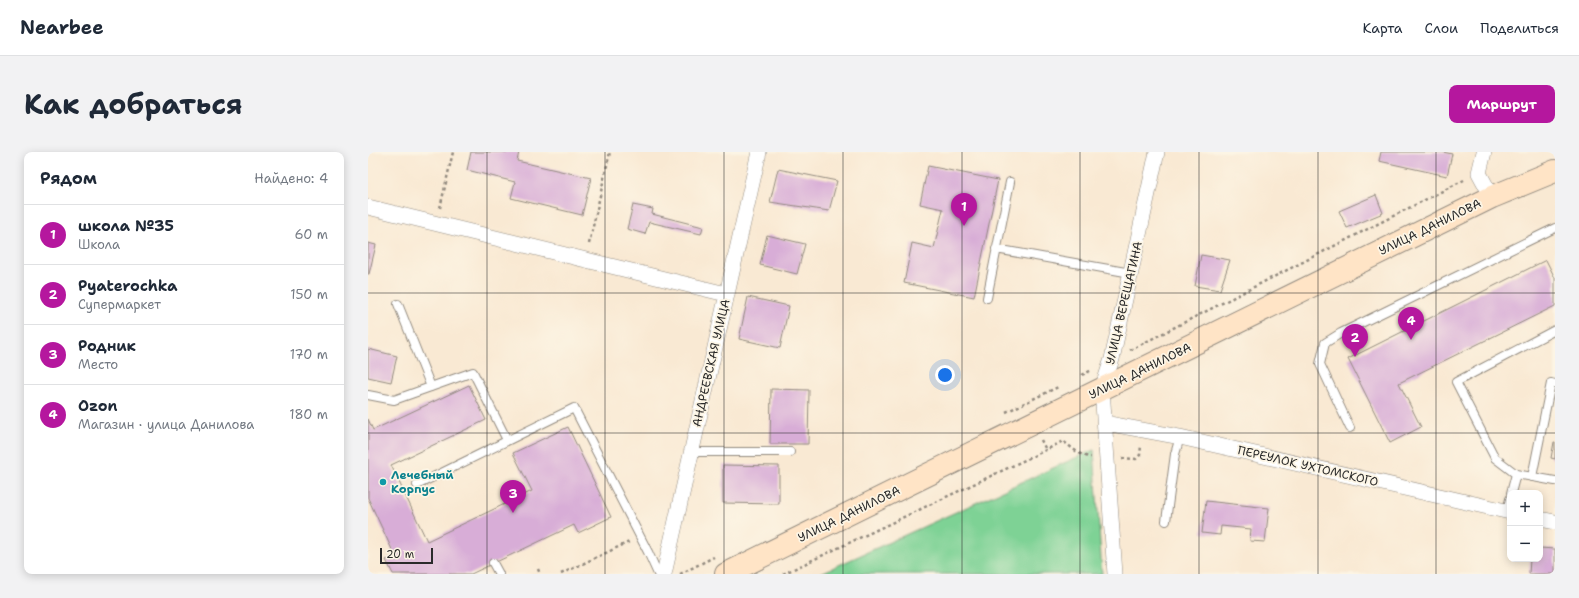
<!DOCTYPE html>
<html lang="ru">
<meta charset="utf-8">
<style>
body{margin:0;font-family:"Shantell Sans",sans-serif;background:#f2f2f3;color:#1f2937}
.controls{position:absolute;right:12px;bottom:12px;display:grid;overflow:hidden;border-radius:8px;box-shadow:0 2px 10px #0003}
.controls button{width:36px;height:36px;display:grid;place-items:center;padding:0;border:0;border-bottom:1px solid #e0e1e3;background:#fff;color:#1f2937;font:20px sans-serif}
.scale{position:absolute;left:12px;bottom:10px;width:53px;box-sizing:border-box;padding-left:4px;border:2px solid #2b2b2b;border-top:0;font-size:11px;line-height:14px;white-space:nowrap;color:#2b2b2b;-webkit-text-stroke:3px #fcf5e5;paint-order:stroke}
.you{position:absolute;left:577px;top:223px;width:14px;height:14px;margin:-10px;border:3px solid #fff;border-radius:50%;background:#1a73e8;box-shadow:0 0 0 6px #1a73e833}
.badge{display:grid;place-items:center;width:26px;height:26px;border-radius:50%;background:#b5179e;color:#fff;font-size:13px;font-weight:700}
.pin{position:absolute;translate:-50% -33px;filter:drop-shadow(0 1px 2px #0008)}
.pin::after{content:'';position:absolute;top:21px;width:14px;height:12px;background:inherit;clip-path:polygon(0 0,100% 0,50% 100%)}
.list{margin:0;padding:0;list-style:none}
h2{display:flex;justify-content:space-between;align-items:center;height:52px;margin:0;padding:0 16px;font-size:17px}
h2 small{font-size:13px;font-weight:400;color:#747a83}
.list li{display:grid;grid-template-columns:26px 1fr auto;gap:12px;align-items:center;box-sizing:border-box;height:60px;padding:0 16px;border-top:1px solid #e0e1e3}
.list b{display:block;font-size:15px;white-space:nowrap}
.list p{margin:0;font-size:13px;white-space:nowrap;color:#747a83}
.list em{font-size:13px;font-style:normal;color:#747a83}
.map{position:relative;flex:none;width:1187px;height:422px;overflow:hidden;border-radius:8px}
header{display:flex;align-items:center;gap:24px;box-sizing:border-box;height:56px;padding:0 20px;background:#fff;border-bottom:1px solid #e0e1e3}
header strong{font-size:19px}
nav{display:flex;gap:22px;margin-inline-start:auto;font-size:14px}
.intro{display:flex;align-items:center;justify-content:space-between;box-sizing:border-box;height:96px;padding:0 24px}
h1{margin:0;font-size:28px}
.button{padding:10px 18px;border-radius:8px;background:#b5179e;color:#fff;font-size:14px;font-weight:700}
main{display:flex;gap:24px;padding:0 24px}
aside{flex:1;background:#fff;border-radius:8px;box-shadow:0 2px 10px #0003}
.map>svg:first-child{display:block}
</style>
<header>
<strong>Nearbee</strong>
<nav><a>Карта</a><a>Слои</a><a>Поделиться</a></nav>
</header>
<div class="intro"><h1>Как добраться</h1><a class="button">Маршрут</a></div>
<main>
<aside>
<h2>Рядом<small>Найдено: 4</small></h2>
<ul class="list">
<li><span class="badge">1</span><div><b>школа №35</b><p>Школа</p></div><em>60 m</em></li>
<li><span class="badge">2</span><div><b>Pyaterochka</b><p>Супермаркет</p></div><em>150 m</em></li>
<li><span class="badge">3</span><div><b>Родник</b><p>Место</p></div><em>170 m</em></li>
<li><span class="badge">4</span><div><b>Ozon</b><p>Магазин · улица Данилова</p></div><em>180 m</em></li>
</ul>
</aside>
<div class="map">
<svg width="1187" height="422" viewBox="0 0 1187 422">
<rect width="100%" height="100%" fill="#fcf5e5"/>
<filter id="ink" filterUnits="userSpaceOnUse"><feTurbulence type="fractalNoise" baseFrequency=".025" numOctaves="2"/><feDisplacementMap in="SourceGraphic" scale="8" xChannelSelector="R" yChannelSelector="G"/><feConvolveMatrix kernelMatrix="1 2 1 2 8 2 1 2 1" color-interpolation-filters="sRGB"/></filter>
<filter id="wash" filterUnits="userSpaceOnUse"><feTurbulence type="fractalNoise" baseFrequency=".012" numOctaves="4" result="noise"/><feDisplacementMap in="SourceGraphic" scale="16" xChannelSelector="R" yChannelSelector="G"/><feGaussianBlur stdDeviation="0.9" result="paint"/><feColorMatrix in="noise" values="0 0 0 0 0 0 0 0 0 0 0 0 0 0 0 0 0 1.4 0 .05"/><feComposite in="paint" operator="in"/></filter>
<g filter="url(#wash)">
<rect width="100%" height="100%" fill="#f9e9d3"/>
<path fill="#7ed295" stroke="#547e60" d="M726,298l8,124h-283l245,-111z"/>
<g id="blocks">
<path fill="#d8add7" d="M103,0h48l-2,9 74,17 -9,37 -71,-17 4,-16 -48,-12z
M1013,0h62l9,2 -5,22 -68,-15z
M560,14l70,14 -24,117 -70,-14 8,-40 22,5 9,-39 -23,-5z
M410,17l59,12 -8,30 -59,-9z
M1008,43l7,18 -36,15 -8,-17z
M265,53l20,4 -1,5 51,13 -2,7 -52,-12 -4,12 -18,-5z
M399,83l38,9 -8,30 -37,-9z
M0,91l8,2 -7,29h-1z
M833,103l29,5 -10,30 -25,-4z
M1178,108l9,18v28l-156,77 22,44 -31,16 -42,-84z
M380,145l41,9 -9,42 -41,-9z
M0,197l29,7 -6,26 -23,-5z
M101,233l17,35 -95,45 36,76 105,-50 -19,-38 55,-26 43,90 -33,16 -4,-8 -103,49h-78l-7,-14 9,-4 -27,-58v-79l5,11z
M403,237l38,1 -1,54h-38z
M1186,290h1v17l-4,-1z
M355,313l56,1v38l-56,-1z
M838,349l63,7 -4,34 -15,-1 1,-12 -30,-3 -1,9 -18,-2z
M1172,396l15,1v25h-26l1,-15h10z"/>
</g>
</g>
<g filter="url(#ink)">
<use href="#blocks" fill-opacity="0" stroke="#928a7f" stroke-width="1"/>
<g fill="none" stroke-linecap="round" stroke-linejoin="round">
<g stroke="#928a7f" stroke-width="10">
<path id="lane" d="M628,97l135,24
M619,146l23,-116
M30,152l33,83
M0,243l26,5 79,-28 34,68
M982,276l-30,-64 5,-21 16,-10 214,-105
M323,300h99
M1148,322l-21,-16 -39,-76 99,-52
M1164,325l19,-94 4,1
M49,333l157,-77 74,144 10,22
M1143,341l5,-19 39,7
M1139,359l3,-12
M798,369l9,-67 5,-17
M125,411l6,11"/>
</g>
<g stroke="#928a7f" stroke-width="16">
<path id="street" d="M1116,0l-5,21 13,24
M0,55l358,87
M737,271l75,14 330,75
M1172,367l15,3
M296,422l95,-422
M747,422l-13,-185 10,-30 45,-207"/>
</g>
<g stroke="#928a7f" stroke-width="24">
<path id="secondary" d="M358,422l766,-377 63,-26"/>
</g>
<path stroke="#928a7f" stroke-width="2.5" stroke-dasharray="3 3" stroke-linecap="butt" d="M72,56l13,-56
M221,92l21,-92
M762,198l334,-170
M714,223l10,-5
M638,260l52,-25
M673,288l5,10
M754,306l14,1 4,-4 1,-9
M170,417l2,5
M193,422l68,-32
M312,422l34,-17
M415,422l263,-124 17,-9c8,6 18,16 28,16"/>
<use href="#lane" stroke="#fff" stroke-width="8"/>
<use href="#street" stroke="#fff" stroke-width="15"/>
<use href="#secondary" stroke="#ffe4c6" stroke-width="22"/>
</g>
</g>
<path fill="none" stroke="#2b2b2b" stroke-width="1" stroke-opacity="0.55" d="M119,0v422M237,0v422M356,0v422M475,0v422M594,0v422M712,0v422M831,0v422M950,0v422M1068,0v422M0,141h1187M0,281h1187"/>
<circle fill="#0f9aa8" stroke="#fcf5e5" stroke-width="1.5" cx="15" cy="330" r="4"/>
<g text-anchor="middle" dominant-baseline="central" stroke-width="3.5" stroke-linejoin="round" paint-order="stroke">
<g font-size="12" fill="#2b2b2b" stroke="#fcf5e5">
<text transform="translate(1062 75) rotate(-26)">УЛИЦА ДАНИЛОВА</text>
<text transform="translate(756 151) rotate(-77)">УЛИЦА ВЕРЕЩАГИНА</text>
<text transform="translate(343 211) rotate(-77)">АНДРЕЕВСКАЯ УЛИЦА</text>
<text transform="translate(772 219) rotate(-26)">УЛИЦА ДАНИЛОВА</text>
<text transform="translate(940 314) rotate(13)">ПЕРЕУЛОК УХТОМСКОГО</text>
<text transform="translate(481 362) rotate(-26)">УЛИЦА ДАНИЛОВА</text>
</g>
<g font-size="12" font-weight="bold" fill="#0d838f" stroke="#fcf5e5" text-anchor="start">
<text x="23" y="323">Лечебный<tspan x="23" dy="14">Корпус</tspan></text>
</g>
</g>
</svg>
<div class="controls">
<button>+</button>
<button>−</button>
</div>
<div class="scale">20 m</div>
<div class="you"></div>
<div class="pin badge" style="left:596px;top:74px">1</div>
<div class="pin badge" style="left:987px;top:205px">2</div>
<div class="pin badge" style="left:145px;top:361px">3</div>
<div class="pin badge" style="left:1043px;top:188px">4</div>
</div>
</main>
